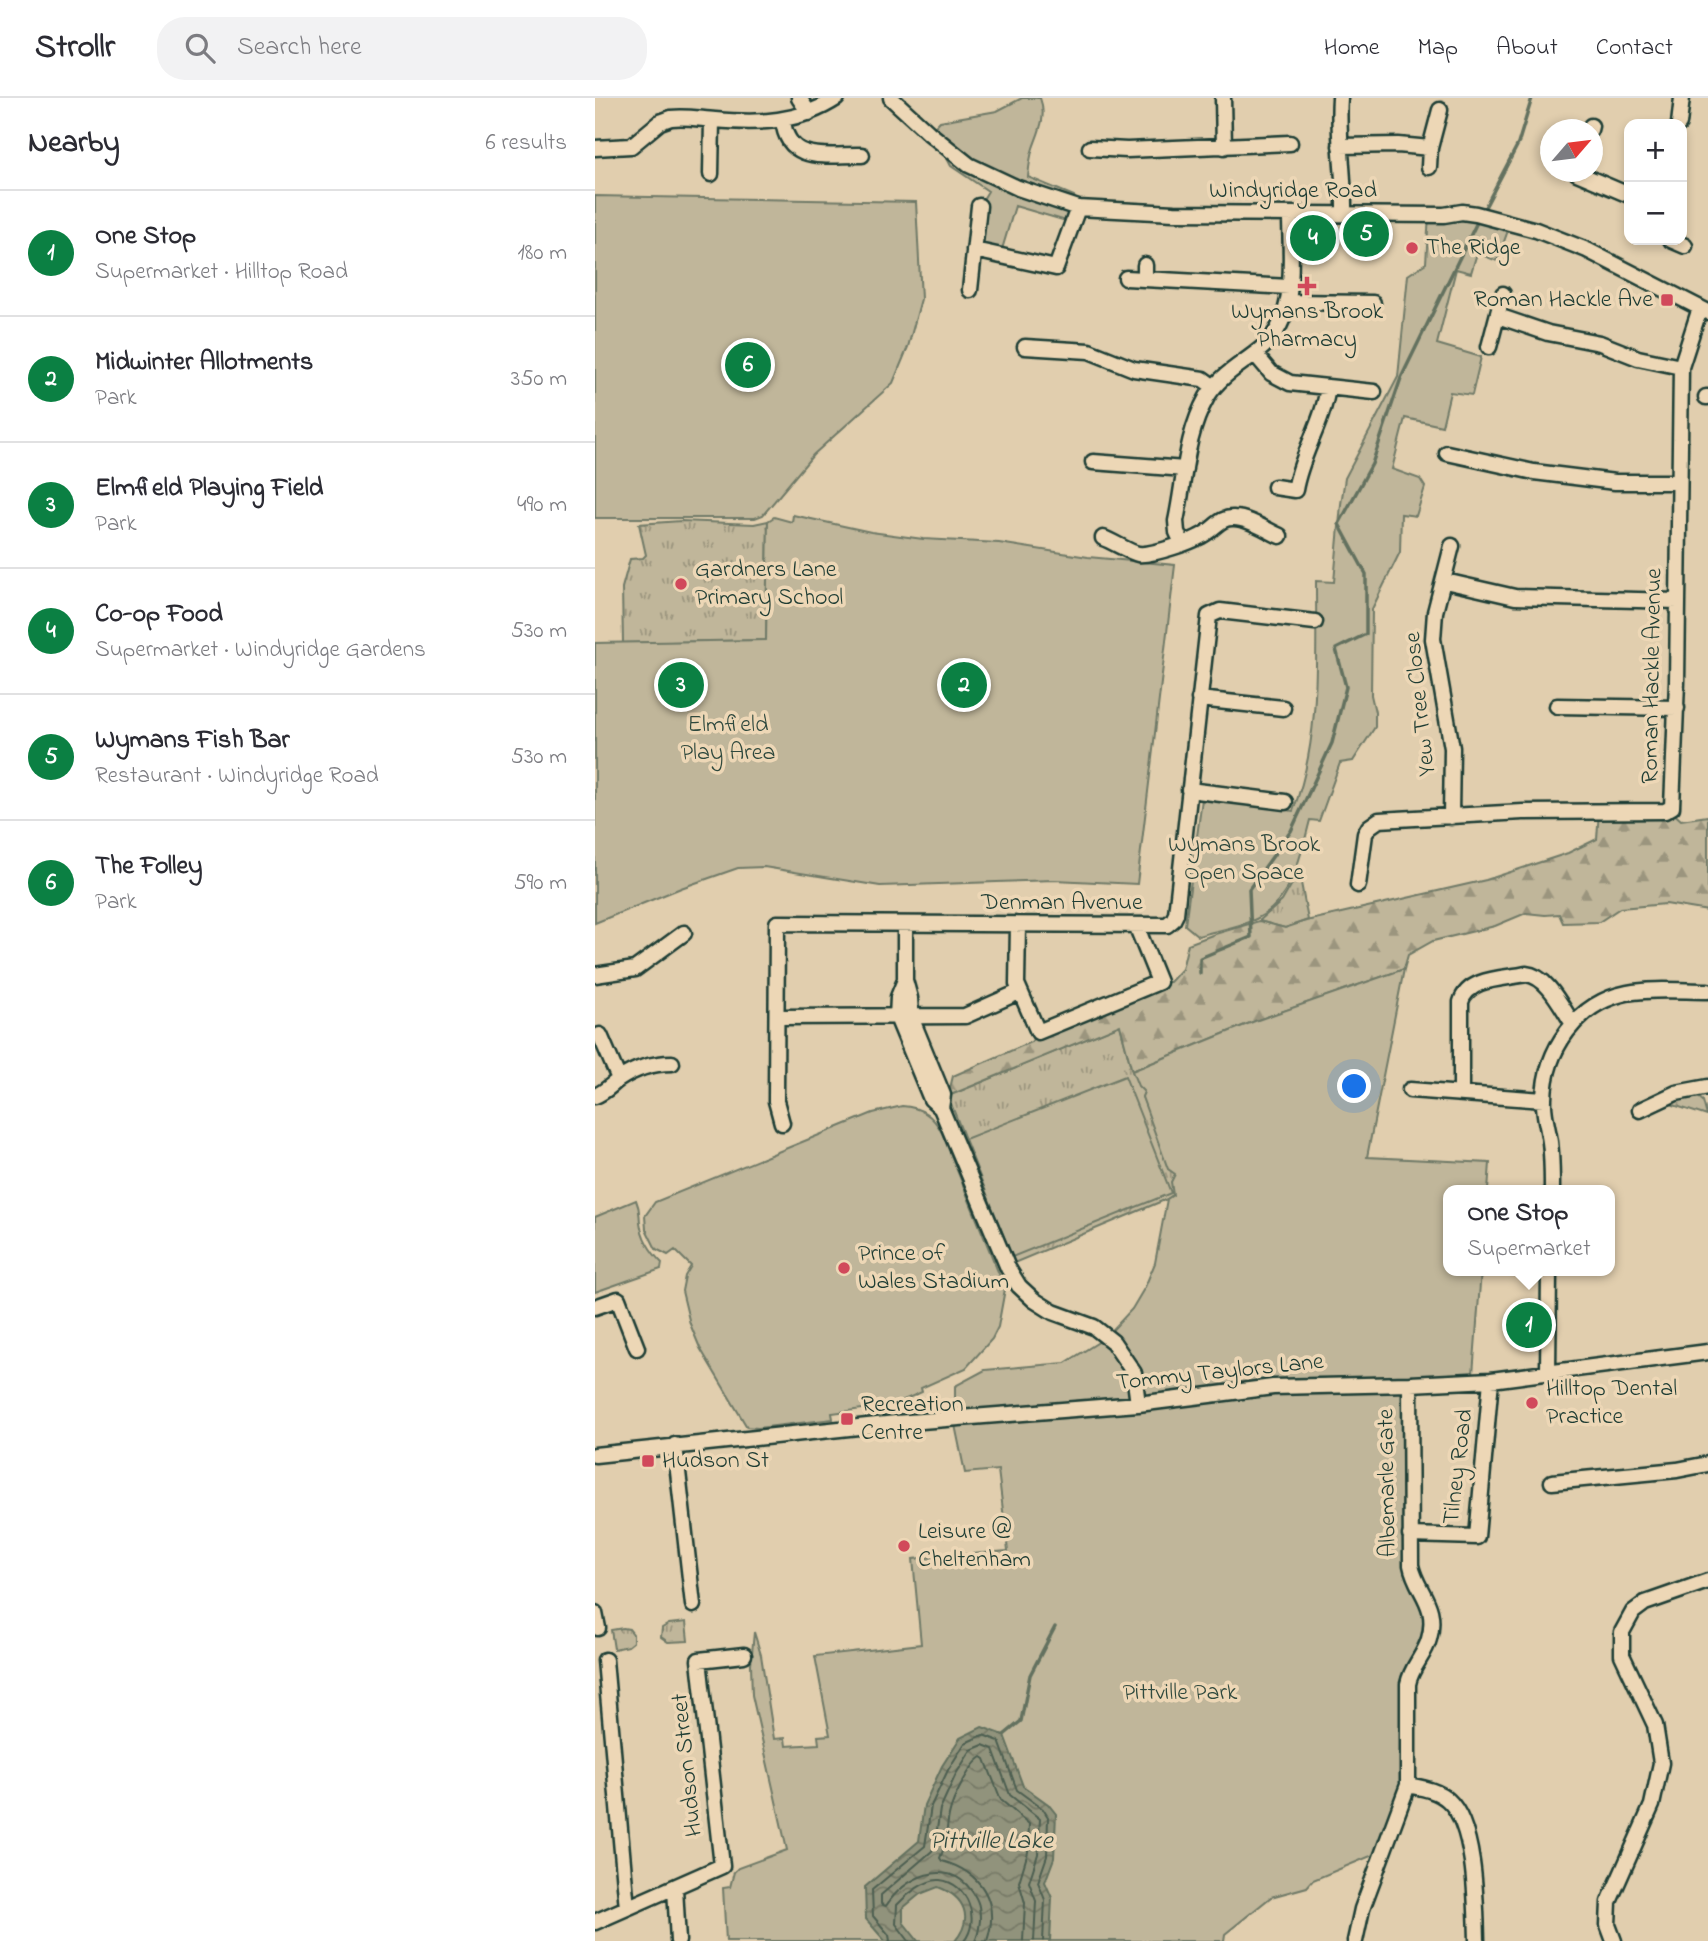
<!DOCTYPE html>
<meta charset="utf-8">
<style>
body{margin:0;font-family:"Indie Flower",sans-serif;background:#f2f2f3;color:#2b2b33}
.controls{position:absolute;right:21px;top:21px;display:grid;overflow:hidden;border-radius:14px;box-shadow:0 4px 10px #0003}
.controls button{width:63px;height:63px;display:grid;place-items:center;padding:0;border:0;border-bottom:2px solid #e1e1e2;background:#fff;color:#2b2b33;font:35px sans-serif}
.compass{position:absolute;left:945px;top:21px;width:63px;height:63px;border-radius:50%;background:#fff;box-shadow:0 4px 10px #0003;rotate:62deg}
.you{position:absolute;left:760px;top:989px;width:24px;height:24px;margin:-18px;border:5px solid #fff;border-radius:50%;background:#1a73e8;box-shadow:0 0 0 10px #1a73e833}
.badge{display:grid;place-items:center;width:46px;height:46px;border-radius:50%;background:#0b8043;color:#fff;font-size:23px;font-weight:700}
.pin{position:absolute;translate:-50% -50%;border:4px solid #fff;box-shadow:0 2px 7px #0006}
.popup{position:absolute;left:848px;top:1087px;width:172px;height:91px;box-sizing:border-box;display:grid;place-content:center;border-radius:14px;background:#fff;filter:drop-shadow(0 2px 5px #0005);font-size:23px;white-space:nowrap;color:#7c7c81}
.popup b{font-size:26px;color:#2b2b33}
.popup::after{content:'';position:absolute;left:50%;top:100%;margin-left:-14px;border:14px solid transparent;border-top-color:#fff}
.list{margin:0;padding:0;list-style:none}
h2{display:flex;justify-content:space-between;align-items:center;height:91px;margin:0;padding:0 28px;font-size:30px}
h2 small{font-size:23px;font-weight:400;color:#7c7c81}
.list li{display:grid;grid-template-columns:46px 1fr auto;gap:21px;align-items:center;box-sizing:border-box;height:126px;padding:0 28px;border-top:2px solid #e1e1e2}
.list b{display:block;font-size:26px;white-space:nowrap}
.list p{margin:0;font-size:23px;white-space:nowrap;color:#7c7c81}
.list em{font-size:23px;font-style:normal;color:#7c7c81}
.icon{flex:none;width:38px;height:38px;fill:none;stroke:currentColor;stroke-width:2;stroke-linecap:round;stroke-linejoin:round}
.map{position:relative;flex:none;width:1113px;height:1843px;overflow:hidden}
header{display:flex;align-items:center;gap:42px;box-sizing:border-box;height:98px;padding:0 35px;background:#fff;border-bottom:2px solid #e1e1e2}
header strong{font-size:33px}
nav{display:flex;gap:38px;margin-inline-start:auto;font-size:24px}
.search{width:490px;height:63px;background:#f2f2f3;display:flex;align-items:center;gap:18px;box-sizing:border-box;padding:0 24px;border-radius:28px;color:#7c7c81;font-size:26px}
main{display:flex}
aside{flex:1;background:#fff}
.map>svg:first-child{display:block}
</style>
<header>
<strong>Strollr</strong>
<div class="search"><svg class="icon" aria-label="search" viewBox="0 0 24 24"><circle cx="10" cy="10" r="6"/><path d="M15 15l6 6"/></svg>Search here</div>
<nav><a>Home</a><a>Map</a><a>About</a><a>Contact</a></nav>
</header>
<main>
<aside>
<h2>Nearby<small>6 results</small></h2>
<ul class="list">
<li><span class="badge">1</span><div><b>One Stop</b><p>Supermarket · Hilltop Road</p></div><em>180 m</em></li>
<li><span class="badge">2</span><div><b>Midwinter Allotments</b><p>Park</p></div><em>350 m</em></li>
<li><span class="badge">3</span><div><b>Elmfield Playing Field</b><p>Park</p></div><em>490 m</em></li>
<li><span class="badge">4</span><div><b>Co-op Food</b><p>Supermarket · Windyridge Gardens</p></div><em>530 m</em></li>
<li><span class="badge">5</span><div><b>Wymans Fish Bar</b><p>Restaurant · Windyridge Road</p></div><em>530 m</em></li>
<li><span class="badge">6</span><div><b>The Folley</b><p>Park</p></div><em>590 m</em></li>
</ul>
</aside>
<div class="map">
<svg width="1113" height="1843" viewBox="0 0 1113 1843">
<defs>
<pattern id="grass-tufts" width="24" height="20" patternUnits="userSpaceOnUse" patternTransform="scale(1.75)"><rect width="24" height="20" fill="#c0b69a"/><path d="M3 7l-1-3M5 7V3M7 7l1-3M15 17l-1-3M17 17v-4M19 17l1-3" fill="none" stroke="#9b957e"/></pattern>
<pattern id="forest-firs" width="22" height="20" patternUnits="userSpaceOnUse" patternTransform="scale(1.75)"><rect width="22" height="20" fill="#c0b69a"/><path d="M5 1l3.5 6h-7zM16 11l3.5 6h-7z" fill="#9b957e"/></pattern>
<pattern id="water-waves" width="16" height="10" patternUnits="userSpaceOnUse" patternTransform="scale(1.75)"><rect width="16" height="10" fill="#91937c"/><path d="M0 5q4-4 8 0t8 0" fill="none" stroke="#767966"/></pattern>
</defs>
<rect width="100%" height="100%" fill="#e1ceae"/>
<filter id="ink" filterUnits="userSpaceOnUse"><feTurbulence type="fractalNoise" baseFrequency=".0143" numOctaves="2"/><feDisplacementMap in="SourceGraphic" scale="14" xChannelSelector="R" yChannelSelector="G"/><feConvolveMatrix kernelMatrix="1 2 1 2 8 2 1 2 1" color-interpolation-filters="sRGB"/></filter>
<g filter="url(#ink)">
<path fill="url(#grass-tufts)" stroke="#707a67" stroke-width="2" d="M86,423l73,3 14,-3 -2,119 -143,3 -1,-55 8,-29 13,-1 3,-3 -7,-31z
M704,774l9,48 -23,8 -26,-7 23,-20z
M525,927l12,46 12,21 -2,5 33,77 -2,21 -6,4 -153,64 -66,-167z
M1101,997l7,6 4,15 -40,-13 2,-4z
M91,1524l2,19 -20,1 -7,-5 1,-9 7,-4z
M28,1530l6,1 4,5v8l-5,4 -14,3 -3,-19z"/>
<path fill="url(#forest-firs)" stroke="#707a67" stroke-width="2" d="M1075,712l11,10 27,-4v95l-42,-7 -46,4 -21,14 -36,1 -4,-9 -14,1 -19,-2 -31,13 -62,15 -25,14 -4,14 -149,52 -123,50 -12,-46 -172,71 5,-20 78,-34 7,-10 121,-50h11l12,-13 6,-25 27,-10 44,-13 26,7 21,-7 180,-41 82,-27 29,-14 2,-28z"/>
<path fill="#c0b69a" stroke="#707a67" stroke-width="2" d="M427,0h18c7,18 -1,33 -7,50 -3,9 -4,19 -5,29l46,19 4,12 -5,15 -58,-17 -15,50 -26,-6 5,-44 9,-15 -37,-25 -13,-25 -9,-8 11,-12 57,-10z
M0,98l321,6 5,97 -13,48 -15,36 -80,72 -50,60 -8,3h-160z
M834,116l82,8 -14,39 -20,-8 -6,20 -15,-4 -19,75 44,13 -9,38 -22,-3 -8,34 -37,-8 -13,51 28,10 5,8 -9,29 -15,-2 -1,38 -28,57 -1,86 4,17v15l-22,34 -13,2 -21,58 -9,-1c-9,35 -18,82 -54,99 -19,9 -39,11 -58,17l-13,-11 17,-126 91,12c28,-72 23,-153 23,-230l18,1 7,-78 4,-26 53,-101 10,-102 18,-12z
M198,417l78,17 52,7 76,4 89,14 87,8 -38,319 -82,-4 -175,6 -116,-19 -26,1 -57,20 -86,35v-280l171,-3 2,-119 6,-4 18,5z
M809,871l-37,188 123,6 -2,27h-40v81h33l-8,103 -71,5 1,182 5,18 11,19 5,17 -2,19 -19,43 -1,104 -24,72 -65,27 -6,7 -36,10 -46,37 -1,7h-498l-3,-53 7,-1 4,-15 4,-4 49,-18 -35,-155 -1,-31 3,-32 7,23 13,84 11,-1 1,8 33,-2 -1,-8 12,-1 -15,-79 106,-12 -8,-85 95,-8 -10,-81 -33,3 -10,-48v-39l30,-16 80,-7 40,-25 27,-29 13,-22 10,-24 12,-64 6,-4 -2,-13 4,-8 -7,-5 -26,-72 2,-5 -6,-6 -6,-15 123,-50z
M530,978l46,117 -159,64 -47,-118z
M307,1008c19,1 32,10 40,27l63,156 -7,38 -6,12 -26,29 -45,20 1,4 -43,19 -2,-4 -45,6 1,6 -75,9 -11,-1 -47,-79 -10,-24 -8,-33 3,-15 6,-10 -16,-16 -7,5 -12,-6 -10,-20 -1,-13 10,-14 218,-89z
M41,1102c4,9 3,13 4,22 2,17 11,30 22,41l-1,6 -66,23v-75z"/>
<path fill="url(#water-waves)" stroke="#63715f" stroke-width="2" d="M387,1629l22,8 19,51 25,18 8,10 -2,44 -9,24 7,16 -2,43h-95c19,-23 10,-44 -17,-54l-18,7 -17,14v14l15,19h-33l-19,-22 -1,-32 54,-46 5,-36 18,-39 18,-28z"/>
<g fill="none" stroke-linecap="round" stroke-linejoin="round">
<path stroke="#4d5f51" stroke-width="2" d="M295,1843l-1,-6 -16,-19 -1,-26 53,-44 6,-40 17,-36 17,-27 18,-8 16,6 18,49 26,19 5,8 -1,39 -9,26 7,18 -2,41
M314,1843l-13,-17 1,-19c9,-10 28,-26 43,-25 28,3 41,40 24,61
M380,1843c4,-7 4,-13 5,-21 0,-13 -1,-19 -9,-30 -24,-33 -67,-13 -85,16l-5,-2v-9l51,-44 3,-8 5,-34 16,-35 15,-24 12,-5 10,4 17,46 30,24 -2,35 -9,28 7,19 -2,40
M392,1843c13,-40 -6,-69 -45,-80l-2,-3c7,-14 6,-28 9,-43 3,-15 21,-51 33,-58l3,2 16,41 28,24 -1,28 -9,30 6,21 -2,38"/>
<path stroke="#63715f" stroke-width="3.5" d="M888,113l35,-67 14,-46
M605,875v-15l51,-21 -2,-48 42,-58 41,-88 14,-56 -10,-38 30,-15v-60l-27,-50 33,-60 29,-86 78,-160
M409,1637l17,-14 9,-46 25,-48"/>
<g stroke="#1f3d34" stroke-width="19">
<path id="minor" d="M204,0l10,15
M296,0l38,35 40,32 49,23 60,20 96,5 270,2 18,-3 14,2 60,16 51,20 121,62
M628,0l1,49
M745,0c-3,39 5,77 4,116
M188,22c4,45 46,34 79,35
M1084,26l3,-26
M995,32l1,-4
M745,48l58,-1 32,3
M0,50l36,-2 29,-24 11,-4c14,-2 29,1 44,2 44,4 84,3 122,-22
M495,50l37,2 163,-7
M834,69l1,-19 10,-38
M982,75l52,22
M116,76l1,-54
M1076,142l14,6
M379,152l82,18 22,-60
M531,180l163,9
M550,181v-14
M375,192l9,-84
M693,204l85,1
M903,218l50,17 52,10 38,15 43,9
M430,249l64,4 45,18 69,10 11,8
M894,249l14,-53
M660,256l16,19 19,10 84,9
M1111,299h2
M852,355l87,19 81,10h64
M498,364l92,7
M680,389l20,3c6,-36 28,-67 33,-103
M508,440c9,3 28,15 35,16 13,2 57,-13 68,-21 10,-6 15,-16 28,-15 15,0 32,12 46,18
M587,445l-5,-11 -1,-11c9,-42 9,-85 31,-124 14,-23 36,-33 56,-50 36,-31 27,-89 27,-132
M850,483l70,16 163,4
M604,601l84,9
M962,608l120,2
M594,692l96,12
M856,719l1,-69 -19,-109 2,-27 17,-66
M763,787l7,-51 4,-7 10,-7 144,-8 142,-1 7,-4 5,-125 4,-315 19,-59
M310,827v55l5,18 1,19 32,78 -2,13
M423,827l-1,59 21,48 121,-50 -23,-57
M0,877l40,-6 49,-36
M310,882l-7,17 -1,20 34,82 10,9 67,160 11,18 15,14 19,12 41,15 19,15 21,31 4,31
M182,919l188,-1 54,-24
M5,937l19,44
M815,992l134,10
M866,995v-91c7,-25 44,-23 65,-28 22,2 36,34 47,50
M0,998c10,-4 15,-10 23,-16 16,-11 35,-17 54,-17
M1045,1012l36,-17 32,-6
M187,1025l-6,-22 1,-178 390,2 6,-5 3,-6 33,-298 11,-5 95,11
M957,1092c0,-16 0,-32 -2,-48 -2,-15 -7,-28 -6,-43 1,-49 33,-96 83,-106 26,-5 55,-2 81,-2
M0,1209l23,-8 19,49
M953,1274l1,-101
M80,1347l18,160
M0,1357l301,-32 242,-19 135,-17 137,-3 81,-4 217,-28
M957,1384l125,-12 31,-6
M815,1437l67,2 14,-157
M0,1515l3,15
M10,1562l22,248
M813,1687c14,3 29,5 40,15 28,25 28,105 29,141
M80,1790l3,53
M0,1824l127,-56 -23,-206 45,-5
M760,1843l7,-32 46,-124v-101c3,-17 17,-29 21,-45 10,-35 -13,-47 -18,-74l-1,-181
M1019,1843l-6,-16 1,-23 43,-97 9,-42 -6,-38 -33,-70v-23l11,-20 12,-9 63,-22"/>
</g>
<use href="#minor" stroke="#edd7b6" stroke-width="14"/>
</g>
</g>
<g fill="#d1495b" stroke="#edd7b6" stroke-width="2.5">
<circle cx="817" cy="150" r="7"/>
<path d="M708.5 177.5h7v7h7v7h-7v7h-7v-7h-7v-7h7z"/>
<rect x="1065" y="195" width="14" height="14" rx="3.5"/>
<circle cx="86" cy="486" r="7"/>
<circle cx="249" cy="1170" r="7"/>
<circle cx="937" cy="1305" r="7"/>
<rect x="245" y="1314" width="14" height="14" rx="3.5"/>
<rect x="46" y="1356" width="14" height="14" rx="3.5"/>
<circle cx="309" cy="1448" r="7"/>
</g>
<g text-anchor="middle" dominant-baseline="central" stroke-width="7" stroke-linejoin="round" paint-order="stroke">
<g font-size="24" fill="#1f3d34" stroke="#edd7b6">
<text x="698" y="93">Windyridge Road</text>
<text transform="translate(1058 578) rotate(-89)">Roman Hackle Avenue</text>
<text transform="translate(826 606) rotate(-96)">Yew Tree Close</text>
<text x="467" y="805">Denman Avenue</text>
<text transform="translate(625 1275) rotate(-6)">Tommy Taylors Lane</text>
<text transform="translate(864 1369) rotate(-83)">Tilney Road</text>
<text transform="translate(793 1385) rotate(-91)">Albemarle Gate</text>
<text transform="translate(93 1667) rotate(-96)">Hudson Street</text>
</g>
<g font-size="24" fill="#1f3d34" stroke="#edd7b6" text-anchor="start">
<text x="831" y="150">The Ridge</text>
<text x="1058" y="202" text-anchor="end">Roman Hackle Ave</text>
<text x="712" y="214" text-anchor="middle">Wymans Brook<tspan x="712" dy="28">Pharmacy</tspan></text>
<text x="100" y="472">Gardners Lane<tspan x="100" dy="28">Primary School</tspan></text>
<text x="263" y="1156">Prince of<tspan x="263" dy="28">Wales Stadium</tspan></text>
<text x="951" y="1291">Hilltop Dental<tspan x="951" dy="28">Practice</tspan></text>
<text x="266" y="1307">Recreation<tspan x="266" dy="28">Centre</tspan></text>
<text x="67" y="1363">Hudson St</text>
<text x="323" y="1434">Leisure @<tspan x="323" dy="28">Cheltenham</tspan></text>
</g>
<g font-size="24" fill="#2f493e" stroke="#edd7b6">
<text x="133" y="627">Elmfield<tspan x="133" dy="28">Play Area</tspan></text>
<text x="649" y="747">Wymans Brook<tspan x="649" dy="28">Open Space</tspan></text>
<text x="585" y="1595">Pittville Park</text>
</g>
<g font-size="26" font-style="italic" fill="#304a3f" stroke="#edd7b6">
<text x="396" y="1744">Pittville Lake</text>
</g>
</g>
</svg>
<div class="controls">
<button>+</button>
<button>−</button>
</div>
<svg class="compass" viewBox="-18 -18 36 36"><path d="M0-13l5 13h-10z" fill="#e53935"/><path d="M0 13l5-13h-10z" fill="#7c7c81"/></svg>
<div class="you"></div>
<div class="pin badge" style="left:934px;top:1227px">1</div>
<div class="popup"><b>One Stop</b>Supermarket</div>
<div class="pin badge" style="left:369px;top:587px">2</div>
<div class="pin badge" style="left:86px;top:587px">3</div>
<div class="pin badge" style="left:718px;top:140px">4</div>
<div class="pin badge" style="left:771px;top:136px">5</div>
<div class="pin badge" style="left:153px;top:267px">6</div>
</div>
</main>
